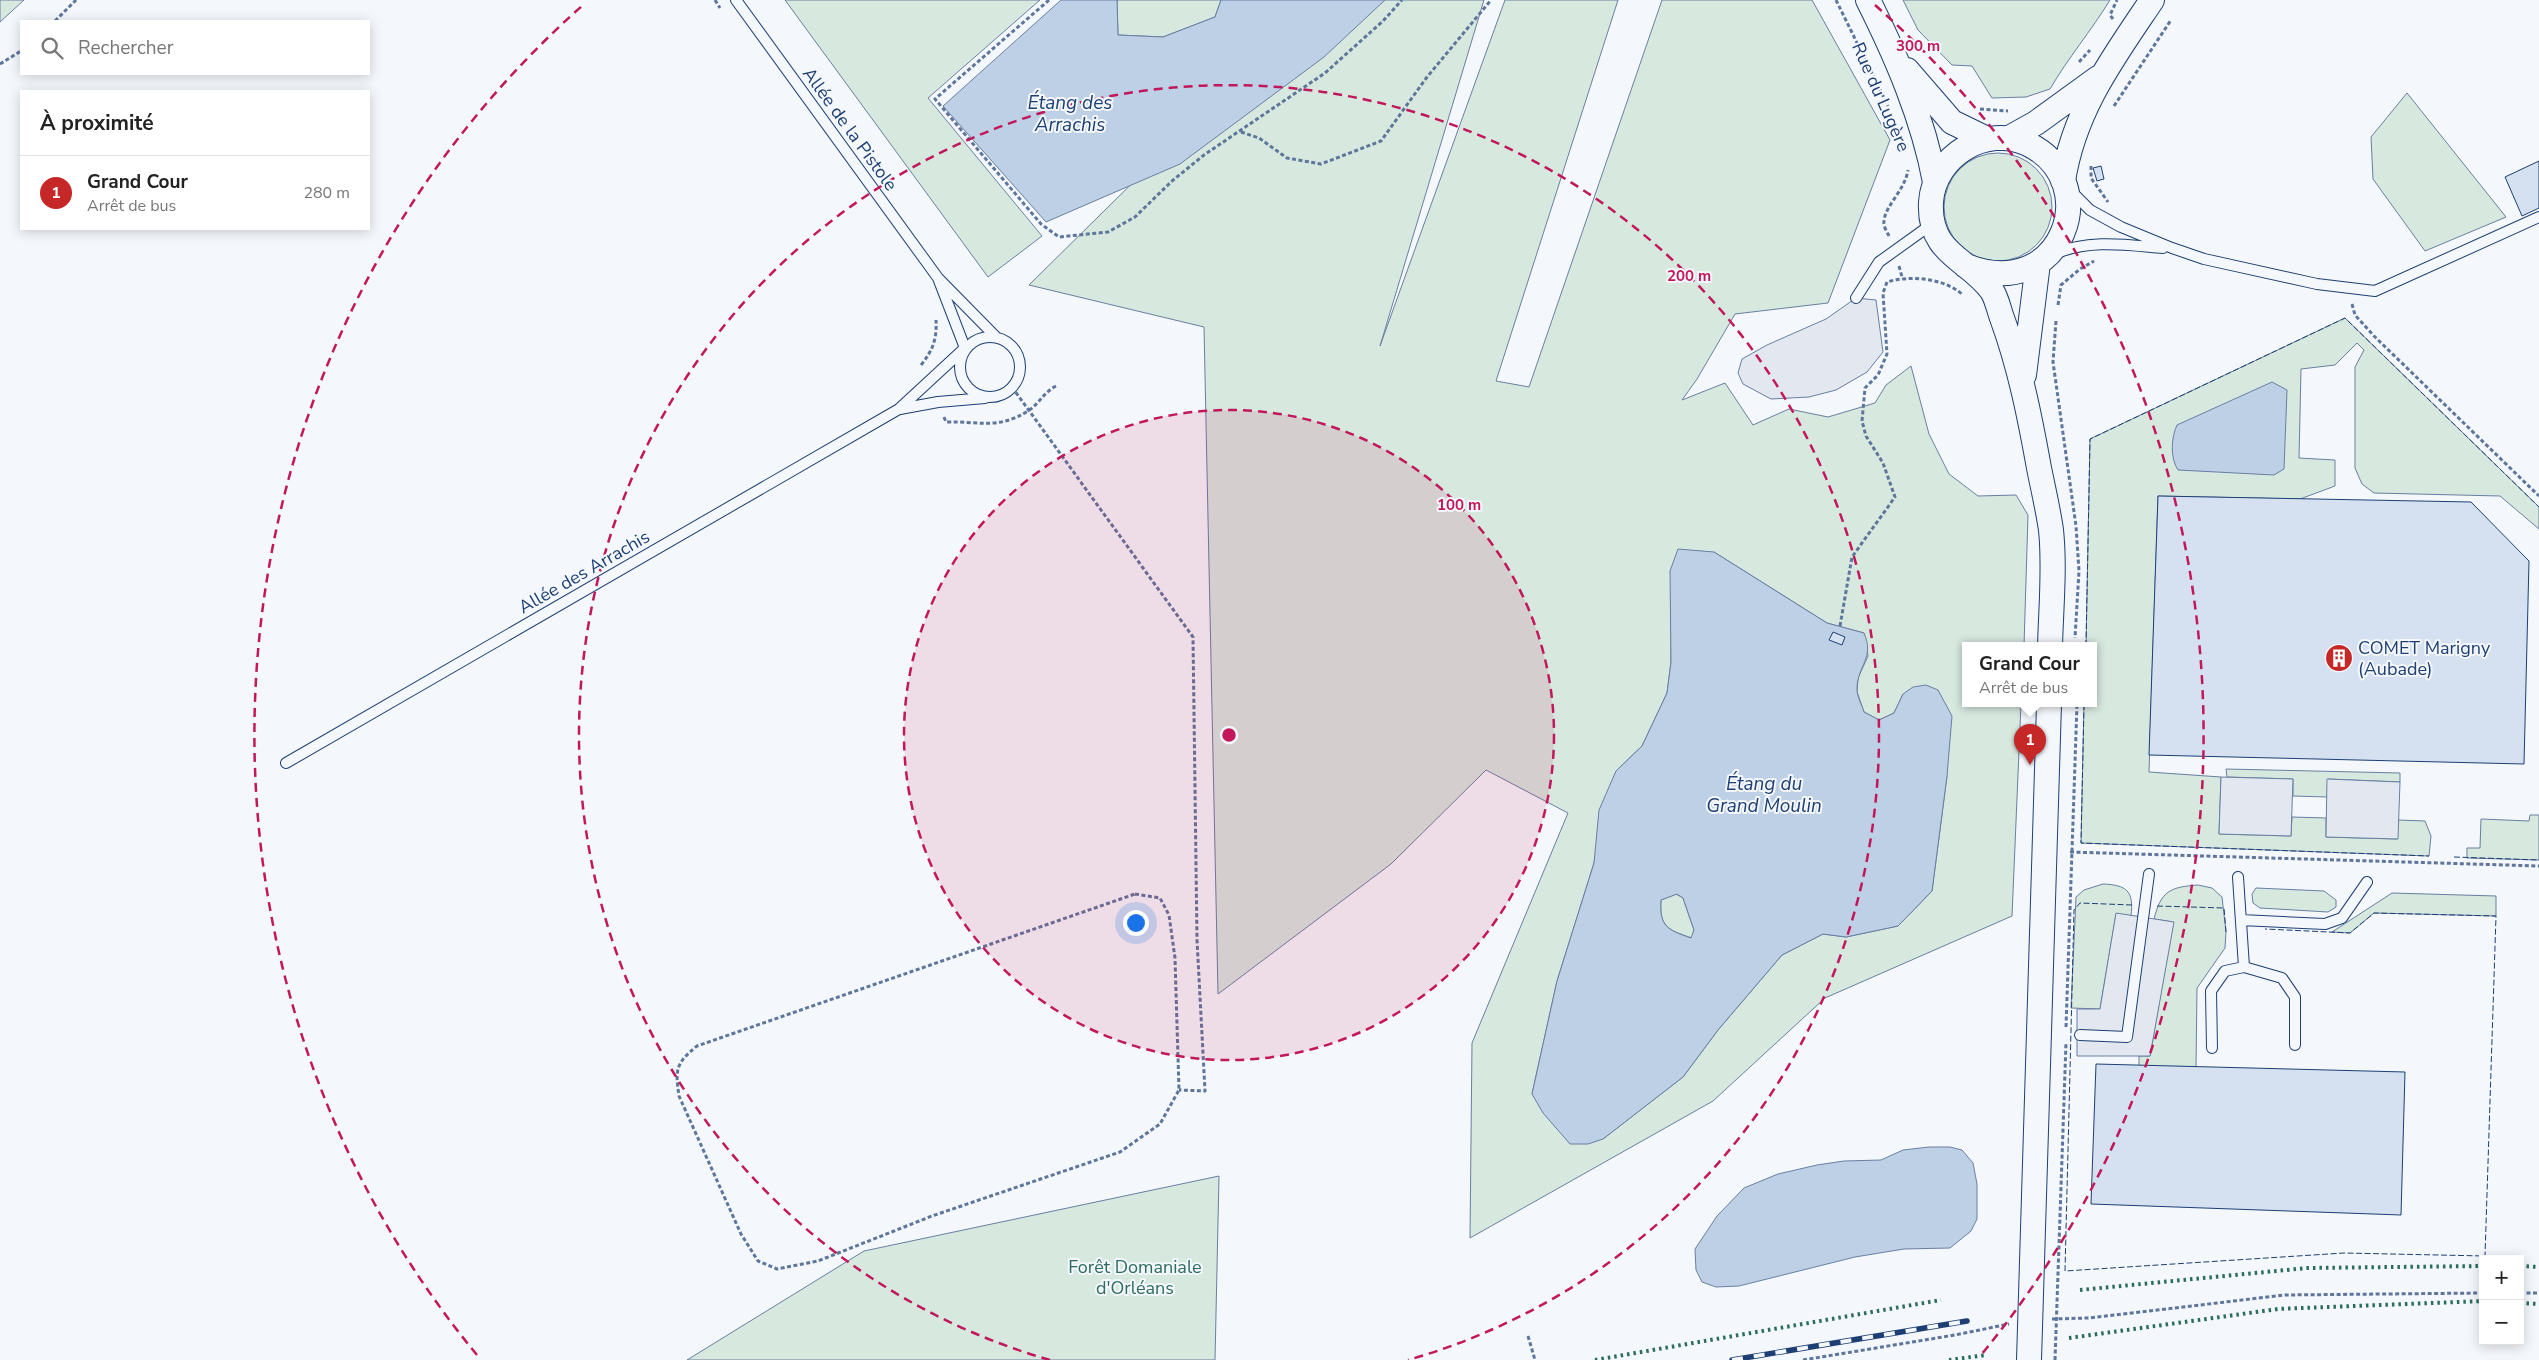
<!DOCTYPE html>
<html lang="fr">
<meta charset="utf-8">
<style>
body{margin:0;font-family:"Nunito Sans",sans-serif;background:#f6f6f6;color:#222}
.controls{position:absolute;right:15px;bottom:15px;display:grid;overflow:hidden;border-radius:0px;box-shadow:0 2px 12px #0003}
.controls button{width:45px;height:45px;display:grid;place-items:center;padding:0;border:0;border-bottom:1px solid #e0e0e0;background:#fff;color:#222;font:25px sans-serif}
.you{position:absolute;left:1135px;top:922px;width:18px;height:18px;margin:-12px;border:4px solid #fff;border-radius:50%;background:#1a73e8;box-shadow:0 0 0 8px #1a73e833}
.badge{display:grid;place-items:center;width:32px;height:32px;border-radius:50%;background:#c62828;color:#fff;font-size:16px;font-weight:700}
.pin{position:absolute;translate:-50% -41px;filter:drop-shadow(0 1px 2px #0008)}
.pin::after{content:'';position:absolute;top:26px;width:18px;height:15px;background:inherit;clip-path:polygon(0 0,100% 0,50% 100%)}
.popup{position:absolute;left:1962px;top:642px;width:135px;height:65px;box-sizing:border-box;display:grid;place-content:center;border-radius:0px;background:#fff;filter:drop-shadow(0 1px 4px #0005);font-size:16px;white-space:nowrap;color:#767676}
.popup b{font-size:19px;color:#222}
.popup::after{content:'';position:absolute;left:50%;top:100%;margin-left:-10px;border:10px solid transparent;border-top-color:#fff}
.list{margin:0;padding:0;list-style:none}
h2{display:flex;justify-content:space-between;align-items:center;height:65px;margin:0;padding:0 20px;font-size:21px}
h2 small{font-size:16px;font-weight:400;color:#767676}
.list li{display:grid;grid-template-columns:32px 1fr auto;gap:15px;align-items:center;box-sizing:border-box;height:75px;padding:0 20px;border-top:1px solid #e0e0e0}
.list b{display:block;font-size:19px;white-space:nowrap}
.list p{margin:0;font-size:16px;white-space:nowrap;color:#767676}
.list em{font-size:16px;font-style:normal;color:#767676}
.icon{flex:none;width:28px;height:28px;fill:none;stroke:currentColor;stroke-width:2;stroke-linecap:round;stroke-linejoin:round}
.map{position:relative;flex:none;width:2539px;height:1360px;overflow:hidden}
.search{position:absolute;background:#fff;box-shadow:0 2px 12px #0003;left:20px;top:20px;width:350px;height:55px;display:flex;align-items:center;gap:12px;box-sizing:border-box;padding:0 18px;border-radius:0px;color:#767676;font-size:19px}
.panel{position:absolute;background:#fff;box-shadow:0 2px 12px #0003;left:20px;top:90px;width:350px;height:140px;border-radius:0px}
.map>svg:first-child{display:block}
</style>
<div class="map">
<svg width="2539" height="1360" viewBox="0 0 2539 1360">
<rect width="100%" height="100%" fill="#f4f7fb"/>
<path fill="#d7e8df" stroke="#687fa3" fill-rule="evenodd" d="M0,0h24l-24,22z
M785,0h255l-112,98 114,138 -54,41z
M1117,0h104l-6,17 -52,20 -45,-2z
M1318,0h166l-104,346 125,-346h113l-122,381 33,6 133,-387h150l78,140 -62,163 -93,11 -38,65 -15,21 43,-17 28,42 36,-16 39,8 47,-14 11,-18 25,-19 18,68 20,40 29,22 38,-1 12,20 -4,131h-58v58h55l-9,212 -187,82 -112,103 -243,137 2,-195 96,-230 -82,-43 -95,94 -173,130 -14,-667 -175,-42zM1714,552l113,71 37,10 4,23 -10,22 -1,14 7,20 15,8 15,-7 9,-19 44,82 -15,115 -34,35 -52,11 -23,-3 -41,21 -64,75 -35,47 -80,62 -71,-45 25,-113 37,-118 22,-92 26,-25 25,-53 4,-31v-45z
M1903,0h207c-19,31 -42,58 -60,89l-24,8 -34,1 -20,-32 -20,-1 -34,-35z
M2407,93l99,124 -81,34 -52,-72 -2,-42z
M1944 207a54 54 0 1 1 108 0a54 54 0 1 1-108 0Z
M2345,318l194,189v22l-39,-33 -126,-3 -12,-9 -7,-16v-101l9,-17 -7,-7 -22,22 -34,4 -2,89 36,2v26l-35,13 -142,-3 -9,276 72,5 -2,57 72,2 1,-19 34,1v19l71,2 1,-19 27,1 6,15 -2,20 -348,-13 3,-139h10v-58h-8l4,-207z
M2226,769l174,4v9l-72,-3 -1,18 -34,-1v-17l-66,-2z
M2530,815h9v45l-72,-2v-10h13l1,-29 48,2z
M2103,884c24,1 31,7 28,32l-15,-2 -16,95 -29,-1 5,-111 8,-7z
M2198,885l14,3 10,9 4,35 -1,16 -28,40 -1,79 -57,-1v-10h11l23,-134 -19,-3c7,-28 16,-32 44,-34z
M2256,888l68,3 12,9v7l-8,5 -68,-4 -7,-5 -1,-9z
M2392,893l104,3v20l-122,-3 -24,20 -18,-1z
M1676,894l7,4 11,32 -2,8c-24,-8 -33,-11 -31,-38z
M1219,1176l-4,184h-528l177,-109z"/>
<path fill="#e3e8f0" stroke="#687fa3" d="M1856,298l20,2 7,52 -16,20 -31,18 -27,7 -38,2 -28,-15 -5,-11 4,-14 25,-14 59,-26z
M2221,777l72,2 -2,57 -72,-2z
M2327,779l73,3 -2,57 -72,-2z
M2116,913l58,9 -24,134h-73v-47h23z"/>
<path fill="#bed0e5" stroke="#687fa3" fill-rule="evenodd" d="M1061,0h56l1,35 45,2 52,-20 6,-17h164l-61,57 -144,107 -134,58 -103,-116z
M2272,382l15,8 -3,79 -10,6 -96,-5c-8,-12 -7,-32 -1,-45z
M1678,549l36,3 113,71 37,10c11,25 -7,33 -7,56 0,8 5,16 7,23l15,8 15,-7 9,-19 10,-7 13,-2 12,5 14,26 -5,60 -15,115 -34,35 -52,11 -23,-3 -41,21 -64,75 -35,47 -80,62 -15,5h-18l-27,-31 -11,-19 25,-113 37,-118 5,-53 17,-39 26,-25 25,-53 4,-31 -1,-91zM1677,894l6,4 11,32 -3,8c-23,-8 -32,-11 -30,-38z
M1929,1147h21l12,3 11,13 4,21v35l-6,12 -21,17 -46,1 -49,8 -116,29 -23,1 -14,-5 -6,-12 -1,-21 22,-33 27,-28 34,-14 39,-9 27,-4 37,-1 22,-10z"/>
<path fill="#d5e0f0" stroke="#1d3f73" d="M2539,161v47l-17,8 -17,-39z
M2101,166l3,13 -7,2 -4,-13z
M2158,496l313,6 58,59 -5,203 -375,-9z
M1833,632l12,5 -3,8 -13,-5z
M2096,1064l309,8 -4,143 -310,-11z"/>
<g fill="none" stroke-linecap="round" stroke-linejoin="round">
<g stroke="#1d3f73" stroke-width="12">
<path id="service" d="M736,0l202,278 58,59
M2070,190l20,20 31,17 51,21 32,11 113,25 58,7 164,-74
M2054,254c36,-15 72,-9 109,-6
M1856,298l23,-36 53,-38
M960 367a30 30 0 1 1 60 0a30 30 0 1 1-60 0Z
M900,409l38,-7 47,-4
M286,763l613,-354 66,-61 -27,-70
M2241,920l84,4 17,-6 25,-36
M2244,967l38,11 13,19v48
M2080,1035l47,2 22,-163
M2212,1048l-1,-57 14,-20 19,-4 -6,-90"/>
</g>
<g stroke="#1d3f73" stroke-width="26">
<path id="tertiary" d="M1868,0c29,58 55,118 67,182
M1907,70l45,52 35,17
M2009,138l27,-15 62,-45
M2063,181c11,-71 50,-123 89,-181
M1966,266c96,38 140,-84 62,-122 -42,-20 -94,12 -97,58 -3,53 39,57 61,89 5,8 7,19 10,27 18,49 28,100 37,150 4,20 9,41 12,62 4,37 0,78 -1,116
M2024,375l14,-112
M2029,1360l20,-656"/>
</g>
<path stroke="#5e769c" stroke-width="3" stroke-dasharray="4 2.5" stroke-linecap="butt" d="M715,0l5,8
M1049,0l-114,99 106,125 18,13 49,-5 27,-15 37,-36 32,-26 121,-82 58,-52 19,-21
M1836,0l52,106
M2113,19l-3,-4 7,-15
M55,21l21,-21
M2079,62l11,-12
M0,64l21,-13
M2114,106l57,-86
M1980,109l28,2
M1241,132l18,6 28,20 34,6 60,-23 46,-64 64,-77
M2091,166v12l17,24
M1889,236c-2,-4 -6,-10 -5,-15 1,-15 21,-31 24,-51
M1899,266l3,11
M2352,304l3,11 19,21 165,160
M2058,305l3,-20 19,-16 14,-8
M2056,321l-3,41 23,164 3,45 -4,67
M921,365c12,-15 16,-26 15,-45
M1012,387l181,250 4,303 8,151 -26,-1
M944,417l2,5c32,-1 52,8 82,-11 11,-7 16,-19 28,-25
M1840,626l12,-69 43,-60 -12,-34 -17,-27 -4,-15 3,-33 13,-13 9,-21 -4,-61 4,-11c23,-7 56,-4 75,12
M2070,852l469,14
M1135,894l25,4 9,17 6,43 4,132 -19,34 -40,28 -188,64 -114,45 -41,8 -19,-8 -17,-27 -62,-138c-4,-27 -3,-33 18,-50z
M2066,1027l11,-323
M2520,1293h19
M2052,1319l37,-1 196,-23 198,-2
M1528,1336l7,24
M1803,1360l152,-25 54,-11
M2055,1360l11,-317"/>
<use href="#service" stroke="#f4f7fb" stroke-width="10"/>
<use href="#tertiary" stroke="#f4f7fb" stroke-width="24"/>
<g stroke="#1d3f73" stroke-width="5.5">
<path id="rail" d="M1732,1360l235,-39"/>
</g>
<use href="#rail" stroke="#f4f7fb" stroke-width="4" stroke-dasharray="11" stroke-linecap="butt"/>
<path stroke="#2c6c60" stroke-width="4" stroke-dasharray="2.5 4" stroke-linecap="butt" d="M2520,1266l19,1
M2080,1290l227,-22 176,-2
M2520,1303l19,1
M2069,1338l209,-29 205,-8
M1595,1360l346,-60
M1949,1360l37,-5"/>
<path stroke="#1d3f73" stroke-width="1" stroke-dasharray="6 2.5" stroke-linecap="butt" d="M2086,646l4,-207 255,-121 194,189
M2084,704l-3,139 348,13
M2454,857l85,3
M2132,905l-52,-2 -6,7 -9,361 279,-18 141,3 11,-340 -122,-3 -24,20 -85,-4
M2157,906l67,2 2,24"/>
</g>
<circle cx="1229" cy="735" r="325" fill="#c2185b" fill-opacity=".12"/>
<g fill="none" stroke="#c2185b" stroke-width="2.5" stroke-dasharray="9 6">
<circle cx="1229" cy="735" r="325"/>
<path d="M1050 1360A650 650 0 1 1 1408 1360"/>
<path d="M477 1355A975 975 0 0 1 583 5M1875 5A975 975 0 0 1 1981 1355"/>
</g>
<defs>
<g id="building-disc" transform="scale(1.4375)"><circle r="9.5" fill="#c62828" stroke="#f4f7fb"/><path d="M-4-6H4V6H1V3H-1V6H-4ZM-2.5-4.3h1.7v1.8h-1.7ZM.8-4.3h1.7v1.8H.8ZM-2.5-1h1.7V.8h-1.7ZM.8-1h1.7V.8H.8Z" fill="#fff"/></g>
</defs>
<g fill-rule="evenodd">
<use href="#building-disc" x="2339" y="658"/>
</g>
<g text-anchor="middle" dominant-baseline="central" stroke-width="4" stroke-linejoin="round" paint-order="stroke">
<g font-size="18" fill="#1d3f73" stroke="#f4f7fb">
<text transform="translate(1881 97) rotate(66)">Rue du Lugère</text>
<text transform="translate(850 129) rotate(54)">Allée de la Pistole</text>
<text transform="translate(584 572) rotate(-30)">Allée des Arrachis</text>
</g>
<g font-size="18" fill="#1d3f73" stroke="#f4f7fb" text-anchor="start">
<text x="2358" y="648">COMET Marigny<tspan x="2358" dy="21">(Aubade)</tspan></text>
</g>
<g font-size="18" fill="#2c6c60" stroke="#f4f7fb">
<text x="1135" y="1267">Forêt Domaniale<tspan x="1135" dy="21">d'Orléans</tspan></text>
</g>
<g font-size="19" font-style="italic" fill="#1d3f73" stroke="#f4f7fb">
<text x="1070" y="103">Étang des<tspan x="1070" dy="22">Arrachis</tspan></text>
<text x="1764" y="784">Étang du<tspan x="1764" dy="22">Grand Moulin</tspan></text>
</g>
</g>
<circle cx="1229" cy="735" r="8" fill="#c2185b" stroke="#f4f7fb" stroke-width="2.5"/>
<g font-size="15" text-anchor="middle" font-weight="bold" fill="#c2185b" stroke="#f4f7fb" stroke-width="4" stroke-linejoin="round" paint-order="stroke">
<text x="1918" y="51">300 m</text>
<text x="1689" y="281">200 m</text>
<text x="1459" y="510">100 m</text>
</g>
</svg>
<div class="controls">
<button>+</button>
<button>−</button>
</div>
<div class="you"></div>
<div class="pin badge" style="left:2030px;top:765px">1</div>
<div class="popup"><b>Grand Cour</b>Arrêt de bus</div>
<div class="search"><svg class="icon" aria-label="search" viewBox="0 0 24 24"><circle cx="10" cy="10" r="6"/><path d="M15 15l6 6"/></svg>Rechercher</div>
<section class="panel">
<h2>À proximité<small></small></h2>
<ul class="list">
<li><span class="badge">1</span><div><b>Grand Cour</b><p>Arrêt de bus</p></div><em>280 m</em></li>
</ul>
</section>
</div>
